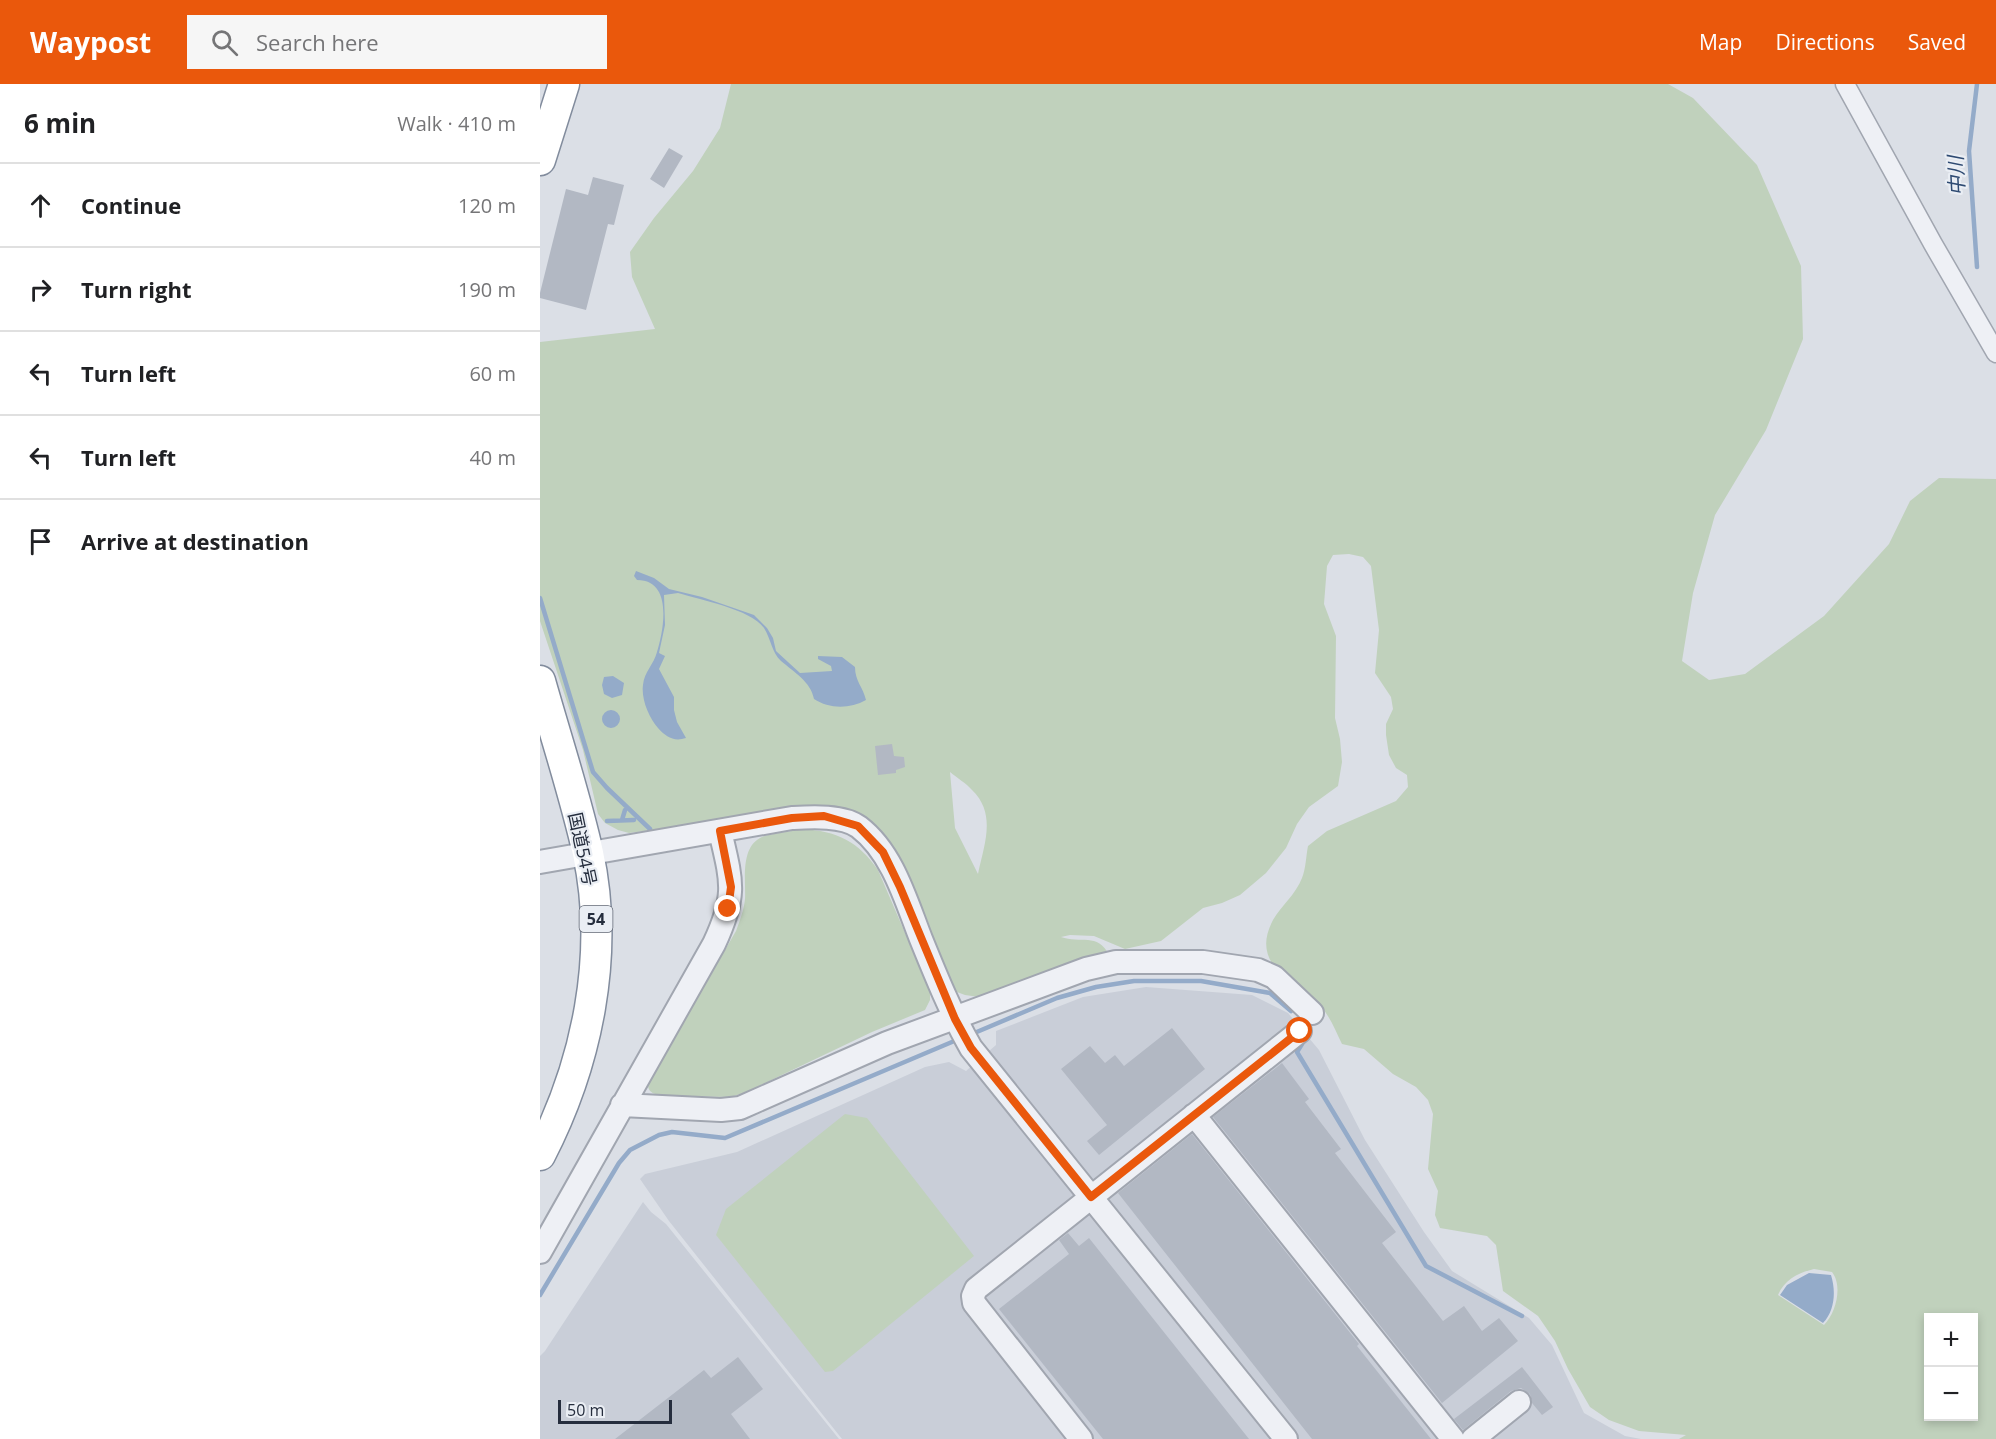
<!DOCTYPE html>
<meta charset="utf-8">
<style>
body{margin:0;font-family:"Open Sans","Noto Sans JP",sans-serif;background:#f6f6f6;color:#202124}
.controls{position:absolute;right:18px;bottom:18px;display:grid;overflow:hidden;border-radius:0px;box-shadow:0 3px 9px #0003}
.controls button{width:54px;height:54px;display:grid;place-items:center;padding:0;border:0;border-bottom:2px solid #e0e0e0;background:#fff;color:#202124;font:30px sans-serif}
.scale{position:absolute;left:18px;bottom:15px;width:114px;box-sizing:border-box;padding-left:6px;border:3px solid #252d3d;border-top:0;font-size:16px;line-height:21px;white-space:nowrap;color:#252d3d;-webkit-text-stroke:4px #eaeef4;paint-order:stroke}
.stop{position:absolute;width:18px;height:18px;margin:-14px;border:4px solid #ea580c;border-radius:50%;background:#fff}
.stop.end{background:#ea580c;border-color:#fff;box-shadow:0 2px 6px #0008}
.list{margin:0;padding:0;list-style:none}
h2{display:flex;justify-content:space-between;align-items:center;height:78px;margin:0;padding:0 24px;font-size:26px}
h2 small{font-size:20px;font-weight:400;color:#757577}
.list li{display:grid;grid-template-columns:39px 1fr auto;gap:18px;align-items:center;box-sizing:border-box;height:84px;padding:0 24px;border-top:2px solid #e0e0e0}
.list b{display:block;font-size:22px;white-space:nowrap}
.list em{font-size:20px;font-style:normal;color:#757577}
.icon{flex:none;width:33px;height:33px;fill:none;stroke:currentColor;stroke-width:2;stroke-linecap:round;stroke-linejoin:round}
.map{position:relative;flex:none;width:1456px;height:1355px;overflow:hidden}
header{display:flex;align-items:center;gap:36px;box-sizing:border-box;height:84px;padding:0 30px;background:#ea580c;color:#fff}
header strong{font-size:28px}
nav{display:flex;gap:33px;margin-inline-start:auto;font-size:21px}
.search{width:420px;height:54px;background:#f6f6f6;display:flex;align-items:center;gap:15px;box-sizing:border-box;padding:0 21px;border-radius:0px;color:#757577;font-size:22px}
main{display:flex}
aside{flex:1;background:#fff}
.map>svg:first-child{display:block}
</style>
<header>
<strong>Waypost</strong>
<div class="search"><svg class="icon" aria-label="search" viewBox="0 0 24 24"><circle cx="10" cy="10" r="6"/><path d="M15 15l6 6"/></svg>Search here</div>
<nav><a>Map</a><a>Directions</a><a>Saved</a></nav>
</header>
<main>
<aside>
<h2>6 min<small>Walk · 410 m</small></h2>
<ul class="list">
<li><svg class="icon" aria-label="ahead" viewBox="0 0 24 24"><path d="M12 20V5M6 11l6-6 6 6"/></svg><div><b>Continue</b></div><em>120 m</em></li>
<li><svg class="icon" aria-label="right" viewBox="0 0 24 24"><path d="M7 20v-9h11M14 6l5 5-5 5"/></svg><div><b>Turn right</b></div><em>190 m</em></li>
<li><svg class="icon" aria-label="left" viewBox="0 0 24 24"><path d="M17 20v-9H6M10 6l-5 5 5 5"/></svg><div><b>Turn left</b></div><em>60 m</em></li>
<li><svg class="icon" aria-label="left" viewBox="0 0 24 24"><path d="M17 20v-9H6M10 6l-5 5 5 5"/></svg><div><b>Turn left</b></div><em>40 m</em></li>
<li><svg class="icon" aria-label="arrive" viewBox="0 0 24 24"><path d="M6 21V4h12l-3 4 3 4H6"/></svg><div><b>Arrive at destination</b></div></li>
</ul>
</aside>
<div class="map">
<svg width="1456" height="1355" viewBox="0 0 1456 1355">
<rect width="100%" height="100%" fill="#dbdfe6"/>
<path fill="#c9ced8" d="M606,903l106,8 36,18 31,37 46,90 59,92 28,39 77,47 23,27 32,68 41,23 16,3h-799l-173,-218 -29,-42 5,-5 92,-22 188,-85 24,-5 17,9 30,-26v-14l87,-34z
M103,1118l8,10 15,12 173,215h-299v-83l5,-5z"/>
<path fill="#c0d1bc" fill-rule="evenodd" d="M191,0h937l25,14 64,67 44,101 2,73 -37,91 -51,85 -22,78 -11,68 27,19 36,-6 79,-58 65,-72 21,-43 29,-23 57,1v960h-317l7,-4 -47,-4 -30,-11 -19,-13 -22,-38 -13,-28 -17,-25 -35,-25 -7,-46 -9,-9 -47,-8 -5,-13 3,-24 -10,-22 5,-55 -5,-14 -12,-13 -23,-13 -29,-25 -22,-5c-6,-12 -12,-28 -21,-37 -27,-25 -72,-42 -48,-87 8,-14 23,-26 29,-42 4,-10 4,-22 6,-32l19,-15 69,-30 12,-14 -1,-12 -11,-7 -7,-13 -3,-20v-11l7,-15 -2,-12 -16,-24 4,-43 -8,-64 -8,-9 -14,-3 -16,1 -6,11 -3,38 12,32 -1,82 5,21 2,23 -4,24 -29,21 -12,17 -11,24 -20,25 -26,22 -18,8 -19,5 -42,33 -36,8 -31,-13 -24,-1 -9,2c19,7 37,-5 48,18l-92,27 -38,15 -14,-2 -8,-3 -5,-7 -95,-166 -149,4 -79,10 -11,-3 -13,-7 -7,-9 -15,-64 -43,-129v-279l115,-13 -23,-52 -2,-25 24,-34 39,-47 27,-43zM410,688c7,6 16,11 22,18 25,24 12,55 6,84l-23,-46zM1274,1185l18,3c11,14 4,41 -8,53l-46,-30c7,-16 20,-22 36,-26zM1388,1234h46v98h-46z
M262,745c35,2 56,12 76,41l52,121v9l-5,10 -53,22 -126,60 -15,5 -64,-1c-10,-1 -20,-2 -19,-13l88,-152c4,-11 8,-21 9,-32 1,-18 -5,-50 15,-61 9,-5 32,-6 42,-9z
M305,1030l22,4 107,138 -141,115 -8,1 -109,-137 10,-26z"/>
<path fill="#94abc9" d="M96,487l18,7 15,11 33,8 52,18 13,13 6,10 3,13 24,22 32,-2 -1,-5 -13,-7v-3l24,1 13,10c0,14 8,20 11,33 -16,9 -37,9 -52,-1 -3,-17 -20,-27 -33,-38 -9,-8 -10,-22 -17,-33 -14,-19 -63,-28 -86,-35l-14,2 1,30 -6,28 6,3 -6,13 15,28v13l3,12 9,16c-12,4 -20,-1 -28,-10 -9,-10 -17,-29 -15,-43 1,-13 11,-21 14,-33 7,-23 16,-72 -20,-72l-3,-4z
M73,592l11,7 -2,12 -10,3 -8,-4 -2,-9 2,-8z
M62 635a9 9 0 1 1 18 0a9 9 0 1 1-18 0Z
M1269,1189l22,2c5,16 4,35 -8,48l-43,-28 7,-10z"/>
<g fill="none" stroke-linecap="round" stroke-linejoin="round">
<path stroke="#94abc9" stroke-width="4.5" d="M1437,183l-8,-116 8,-67
M0,514l53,174 14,16 43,41
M82,736l3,-10
M67,737l27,-1
M432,950l85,-36 39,-11 38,-6h67l69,12 21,18
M762,960l-5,8 129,214 96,50
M0,1211l79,-132 11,-13 29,-15 13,-3 53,6 234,-99"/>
</g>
<path fill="#b2b8c3" d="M129,64l14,8 -19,32 -14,-9z
M53,93l31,8 -10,40 -6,-1 -22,86 -46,-12v-5l26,-104 22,6z
M352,660l2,12 10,1 1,10 -9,3v3l-18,2 -3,-29z
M632,944l33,41 -106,86 -12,-14 20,-16 -46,-56 29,-23 15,17 10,-8 9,11z
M742,979l27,36 -4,3 36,47 -6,4 61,79 -14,11 61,78 21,-15 18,25 17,-13 19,23 -76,62 -229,-286z
M652,1050l167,210 -2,2 74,93h-119l-194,-246z
M528,1149l11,13 10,-8 160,201h-146l-104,-130 70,-55 -10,-14z
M198,1273l25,32 -32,25 19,25h-135l89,-69 7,8z
M982,1283l31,40 -11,8 -10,-12 -2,-9 -9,-6 -10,3 -48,39 -9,-11z"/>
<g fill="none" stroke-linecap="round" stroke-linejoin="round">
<g stroke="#a1a6b0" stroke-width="21">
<path id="minor" d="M1305,0l88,160 63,109"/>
</g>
<g stroke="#a1a6b0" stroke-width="26">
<path id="tertiary" d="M0,778l252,-44c19,-1 51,-3 67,9 34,26 47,74 62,112 15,37 30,74 50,109l315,391
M82,1021l99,5 19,-2 147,-65 199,-74 30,-7h87l55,8 16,7 38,36
M654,1031l259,324
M0,1168l174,-308c23,-49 18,-62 6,-113
M541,1355l-107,-136 -1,-7 3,-7 324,-258
M933,1355l46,-37"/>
</g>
<g stroke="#828c9d" stroke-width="33">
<path id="trunk" d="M0,76l24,-76
M0,597c16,57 35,114 48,172 22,102 -1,211 -48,302"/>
</g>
<use href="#minor" stroke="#eef0f5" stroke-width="18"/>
<use href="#tertiary" stroke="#eef0f5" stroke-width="22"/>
<use href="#trunk" stroke="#fff" stroke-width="30"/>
</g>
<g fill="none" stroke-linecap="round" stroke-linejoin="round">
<path stroke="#ea580c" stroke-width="8" d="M188,825l3,-22 -11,-56 72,-13 32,-2 34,10 25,26 17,35 55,132 16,29 120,149 209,-166"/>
</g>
<g text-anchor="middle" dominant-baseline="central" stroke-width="4.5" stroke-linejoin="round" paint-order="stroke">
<rect fill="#eaeef4" stroke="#606774" stroke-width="1.5" x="39.5" y="822" width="33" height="26" rx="4.5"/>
<g font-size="16" font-weight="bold" fill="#252d3d">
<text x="56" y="835">54</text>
</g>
<g font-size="18" fill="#252d3d" stroke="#eaeef4">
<text transform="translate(43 765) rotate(78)">国道54号</text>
</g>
<g font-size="20" font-style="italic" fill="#2e4a72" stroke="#eaeef4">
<text transform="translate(1416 92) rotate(-93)">中川</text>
</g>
</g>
</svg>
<div class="controls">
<button>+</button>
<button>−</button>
</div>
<div class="scale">50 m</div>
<div class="stop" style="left:760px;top:947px"></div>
<div class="stop end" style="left:188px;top:825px"></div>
</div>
</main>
